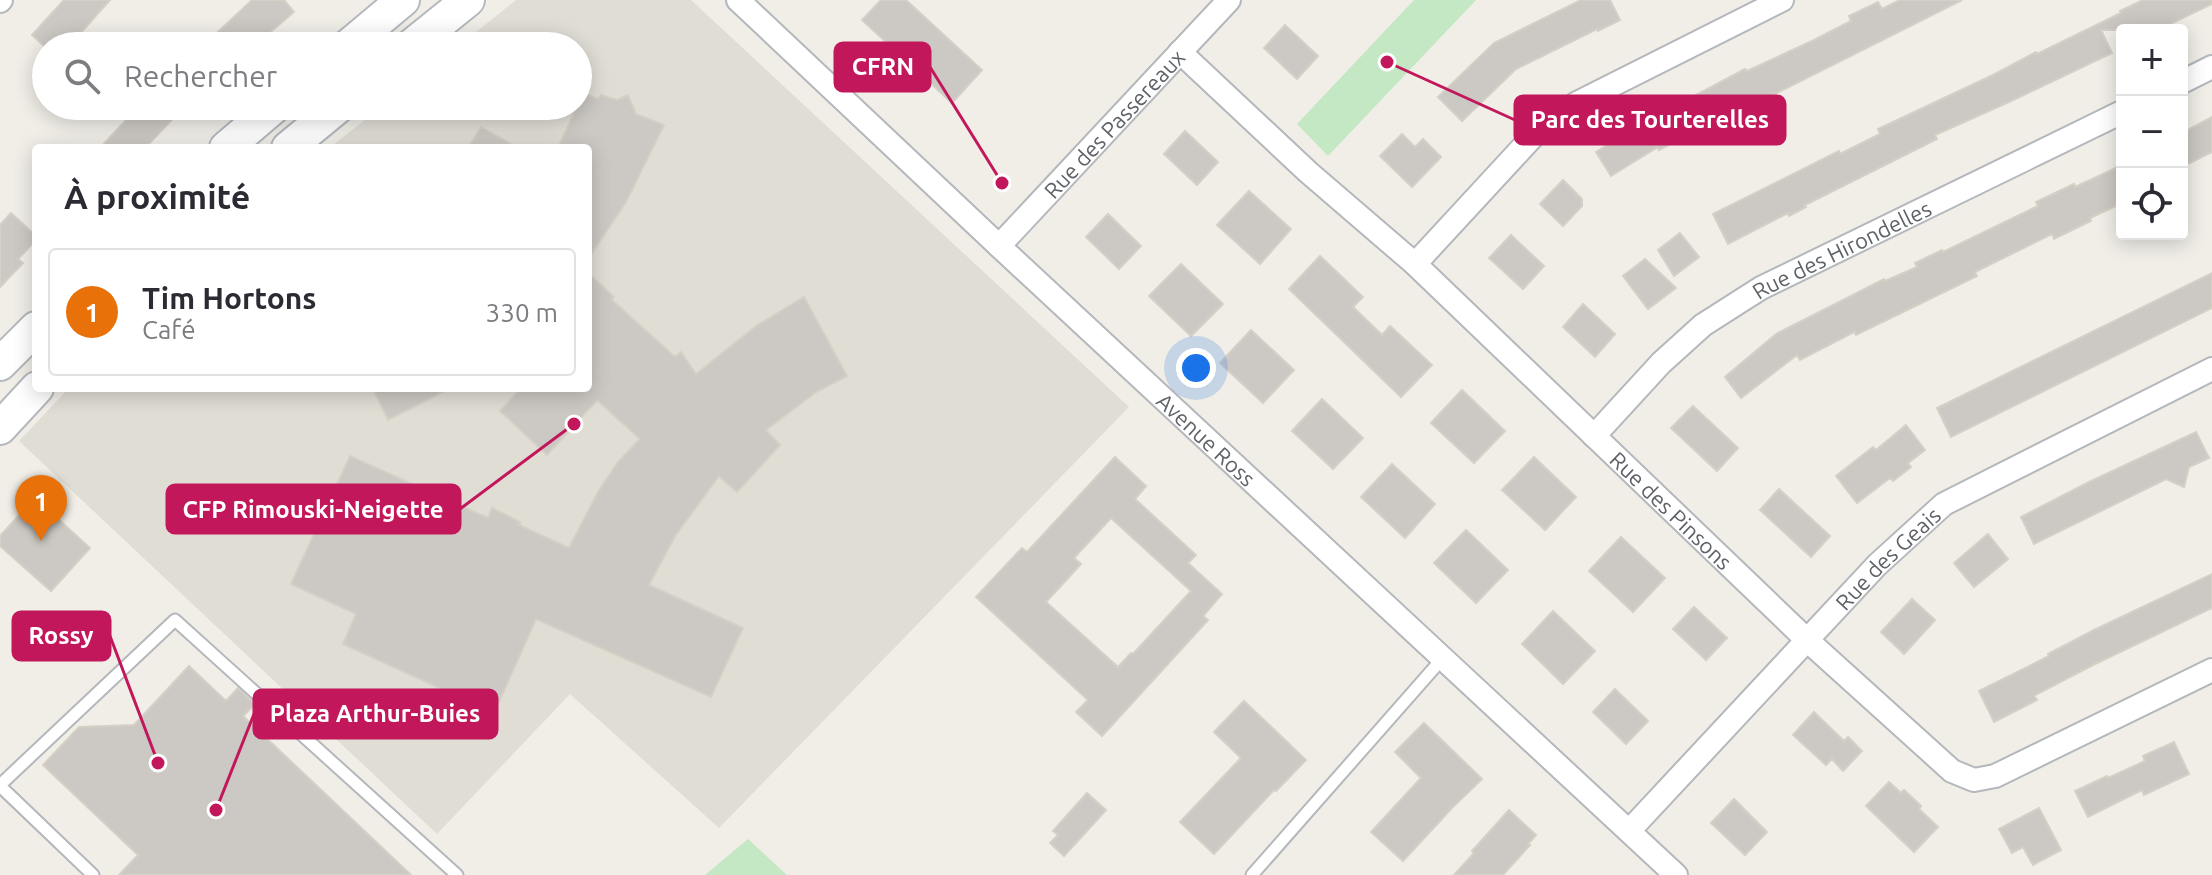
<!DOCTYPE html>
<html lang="fr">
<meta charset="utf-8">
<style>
body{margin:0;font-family:Ubuntu,sans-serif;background:#f7f7f7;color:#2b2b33}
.controls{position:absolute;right:24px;top:24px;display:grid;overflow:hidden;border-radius:8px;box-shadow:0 4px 20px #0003}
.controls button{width:72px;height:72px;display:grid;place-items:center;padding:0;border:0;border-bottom:2px solid #e1e1e2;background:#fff;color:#2b2b33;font:40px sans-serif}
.you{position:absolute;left:1196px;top:368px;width:28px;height:28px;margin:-20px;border:6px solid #fff;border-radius:50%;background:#1a73e8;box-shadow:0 0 0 12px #1a73e833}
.badge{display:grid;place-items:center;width:52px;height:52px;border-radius:50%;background:#b45309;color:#fff;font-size:26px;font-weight:700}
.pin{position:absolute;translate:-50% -66px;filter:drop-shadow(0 2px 4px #0008)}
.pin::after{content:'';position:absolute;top:42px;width:28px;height:24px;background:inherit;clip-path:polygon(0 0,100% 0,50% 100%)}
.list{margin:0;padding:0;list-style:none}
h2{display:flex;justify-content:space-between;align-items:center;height:104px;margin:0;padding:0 32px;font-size:34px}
h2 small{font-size:26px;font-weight:400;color:#7c7c81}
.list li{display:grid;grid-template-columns:52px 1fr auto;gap:24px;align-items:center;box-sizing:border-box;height:128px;margin:0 16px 16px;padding:0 16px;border:2px solid #e1e1e2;border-radius:8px}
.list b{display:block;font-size:30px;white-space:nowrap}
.list p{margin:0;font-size:26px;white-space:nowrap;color:#7c7c81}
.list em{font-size:26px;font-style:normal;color:#7c7c81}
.icon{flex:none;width:44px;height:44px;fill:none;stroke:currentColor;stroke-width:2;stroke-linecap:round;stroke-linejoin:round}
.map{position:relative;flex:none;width:2212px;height:875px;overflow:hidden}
.search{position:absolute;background:#fff;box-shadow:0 4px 20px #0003;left:32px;top:32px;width:560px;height:88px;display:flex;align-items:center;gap:20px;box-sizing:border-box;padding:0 28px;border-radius:44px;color:#7c7c81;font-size:30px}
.panel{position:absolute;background:#fff;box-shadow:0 4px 20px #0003;left:32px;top:144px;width:560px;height:248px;border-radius:8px}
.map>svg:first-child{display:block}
</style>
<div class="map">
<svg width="2212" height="875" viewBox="0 0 2212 875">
<rect width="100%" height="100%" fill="#f0eee7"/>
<path fill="#e0ddd5" d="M516,0h175l438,407 -410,421 -149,-134 -133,140 -418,-393 50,-53h519v-240h-259l54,-42h195v-60h-119z"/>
<path fill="#c4e7c4" d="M1414,0h62l-148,156 -31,-32z
M748,839l39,36h-82z"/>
<path fill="#ccc9c4" stroke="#d5d0c5" stroke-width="2" fill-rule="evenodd" d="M64,0h46l-41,46h-25l-12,-11z
M252,0h32l10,12 -40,34h-51z
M881,0h25l76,70 -30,33 -90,-83z
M1581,0h29l10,20 -22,11 -1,-2 -81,40 -54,52 -24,-24 56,-54z
M1900,0h62l-191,96 1,3 -39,19 2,3 -21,10 -18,-36 49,-26 2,2 67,-31 37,-19 -2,-5 29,-14 4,7z
M2143,0h69v4l-54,26h-57l11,23 -103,49 -74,33 2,4 -132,66 1,2 -17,9 -1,-3 -60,31 -15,-30 126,-63 1,3 40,-20 -2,-5 117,-55 41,-22 1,2 84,-41 -1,-2z
M1285,25l33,31 -21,23 -33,-31z
M583,93l15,6 3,-4 16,5 11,-5 8,19 28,11 -38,77 -38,57v-111h-30z
M139,106h46l-40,42h-45z
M1667,110l15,28 -23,12 -1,-3 -47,29 -15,-24 46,-29z
M2212,117v35l-30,15v-34z
M481,127l37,21h-50z
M1185,131l33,31 -21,23 -33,-31z
M1402,134l13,13 8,-8 18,18 -29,30 -32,-31z
M2122,165v38l-32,15 1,3 -37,18 -2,-5 -77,38 2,4 -121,59 -2,-3 -54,28 -3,-5 -56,43 -16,-21 51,-43 108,-55 1,2 32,-14 -2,-4 27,-13 1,2 95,-46 -2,-4 38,-18 1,3z
M1563,180l19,19v7l-19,20 -23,-22z
M1249,191l42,38 -31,35 -43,-39z
M11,213l25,23v4l-18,19 5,4 -23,24v-62z
M1108,214l33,32 -22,23 -33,-32z
M1680,233l19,24 -25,19 -16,-26z
M1511,235l33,31 -21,23 -34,-31z
M1320,256l43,41 -10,10 29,28 8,-9 42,39 -31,32 -112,-108z
M1645,259l31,29 -28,21 -25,-33z
M1181,264l42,40 -32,32 -42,-40z
M588,273l26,24 -2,3 63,57 6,-5 15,22 60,-48 48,-29 43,79 -31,16 -50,38 14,15 -43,47 -18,-16 -44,60 -26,49 94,43 -32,69 -175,-78 -42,94 -151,-69 13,-30 -65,-30 59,-128 138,62 4,-10 28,14 -1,3 50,23 29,-56 20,-30 22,-23 -43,-39 -50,55 -47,-44 21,-23h67z
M2212,273v35l-261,129 -14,-29z
M1583,304l32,30 -20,23 -32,-30z
M1251,330l43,40 -31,33 -43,-40z
M373,388h77l-62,32z
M1462,390l43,41 -31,32 -43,-40z
M1322,399l41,39 -30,31 -41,-38z
M1693,406l45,42 -21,23 -46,-43z
M1906,425l19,25 -17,13 3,4 -18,14 -3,-3 -33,25 -21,-27 37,-29 3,3z
M2196,432l13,26 -20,9 -5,20 -18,-8 -132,65 -13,-27 68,-35z
M1115,457l31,29 -11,13 61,56 -8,8 34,31 -19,22 5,4 -106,116 -26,-24 12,-12 -112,-103 46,-49 5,4zM1111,518l80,73 -58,63 -2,-1 -13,14 -72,-65 35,-38 -7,-6z
M1534,457l42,40 -31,33 -43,-40z
M1392,464l43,40 -30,34 -44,-41z
M1779,489l51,47 -19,21 -51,-47z
M35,498l55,50 -39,43 -51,-45v-10z
M1466,530l42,40 -32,33 -42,-40z
M1988,534l20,25 -34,28 -20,-24z
M1621,537l44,41 -32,34 -44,-41z
M2212,574v34l-119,57 -54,28 -5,3 3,4 -43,22 -15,-31 70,-35 -1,-2 48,-25z
M1912,599l23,21 -31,34 -23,-22z
M1694,607l33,31 -21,22 -33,-31z
M1553,611l42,40 -32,33 -41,-40z
M189,666l37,35 12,-13 17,16 -12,12 168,159h-292l19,-20 -95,-90 36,-38 55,-2z
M1615,689l33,32 -22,23 -33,-32z
M1244,701l62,59 -30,31 -2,-1 -60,64 -34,-32 61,-64 -27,-26z
M1814,712l30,29 4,-4 14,14 -19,20 -11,-12 -6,6 -33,-30z
M1424,723l58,56 -30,29 -49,53 -32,-29 50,-54 -26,-26z
M2174,742l15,32 -45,21 -2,-5 -54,27 -13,-26 32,-15 1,2 37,-17 -2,-5z
M1889,782l12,11 3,-3 17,16 -2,3 19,18 -24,25 -48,-46z
M1087,793l19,17 -42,46 -14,-13 8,-8 -5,-4z
M1734,799l33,33 -22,23 -34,-32z
M2039,808l22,42 -28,15 -10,-18 -11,6 -13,-24z
M1509,810l27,25 -8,9 2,1 -27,30h-49l20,-22 -2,-2z"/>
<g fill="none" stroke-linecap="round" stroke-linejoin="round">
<g stroke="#b4b7bb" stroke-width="15">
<path id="lane" d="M0,785l175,-165 282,255
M0,786l93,89
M1252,875l190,-216"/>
</g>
<g stroke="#b4b7bb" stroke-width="26">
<g id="street">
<path id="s1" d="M738,0l261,246 677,629"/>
<path d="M0,1l1,-1"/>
<path id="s2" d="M1180,52l128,120 107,92 392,376 145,131 22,9 21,-4 217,-106"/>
<path d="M2182,82l30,-15"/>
<path id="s3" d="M999,246l230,-246"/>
<path d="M1415,264l121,-131 41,-30 205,-103"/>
<path id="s4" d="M1594,436l67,-73 42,-38 58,-37 361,-176"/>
<path id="s5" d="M1629,831l248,-266 67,-61 268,-135"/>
</g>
</g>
<g stroke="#b5b9be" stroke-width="36">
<path id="secondary" d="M348,46l55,-46
M411,46l57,-46
M226,148l49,-42
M288,148l51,-42
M0,364l36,-36
M0,428l37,-40"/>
</g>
<use href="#lane" stroke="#fff" stroke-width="11"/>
<use href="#street" stroke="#fff" stroke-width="22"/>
<use href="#secondary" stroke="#fff" stroke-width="32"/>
</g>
<g text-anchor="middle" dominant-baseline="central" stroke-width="7" stroke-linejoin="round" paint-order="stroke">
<g font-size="22" fill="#5e6267" stroke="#fff">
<text stroke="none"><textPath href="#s3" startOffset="168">Rue des Passereaux</textPath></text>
<text stroke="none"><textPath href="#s4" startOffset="314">Rue des Hirondelles</textPath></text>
<text stroke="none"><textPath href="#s1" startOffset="642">Avenue Ross</textPath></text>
<text stroke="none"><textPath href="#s2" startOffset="672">Rue des Pinsons</textPath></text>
<text stroke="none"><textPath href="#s5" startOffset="376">Rue des Geais</textPath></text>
</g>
</g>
<path fill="none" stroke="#c2185b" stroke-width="3" d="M1002 183L930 67M1387 62L1515 120M574 424L460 509M158 763L110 636M216 810L254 714"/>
<g fill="#c2185b" stroke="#fff" stroke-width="3">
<circle cx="1002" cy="183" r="8"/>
<circle cx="1387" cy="62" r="8"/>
<circle cx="574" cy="424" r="8"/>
<circle cx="158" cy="763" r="8"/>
<circle cx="216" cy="810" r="8"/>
</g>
<g fill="#c2185b" stroke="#c2185b" stroke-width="3">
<rect x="835" y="43" width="95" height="48" rx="8"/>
<rect x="1515" y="96" width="270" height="48" rx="8"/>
<rect x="167" y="485" width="293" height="48" rx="8"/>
<rect x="13" y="612" width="97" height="48" rx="8"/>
<rect x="254" y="690" width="243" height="48" rx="8"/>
</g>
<g font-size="24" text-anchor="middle" font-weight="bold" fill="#fff">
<text x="883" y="75">CFRN</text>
<text x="1650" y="128">Parc des Tourterelles</text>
<text x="313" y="518">CFP Rimouski-Neigette</text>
<text x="61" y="644">Rossy</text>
<text x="375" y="722">Plaza Arthur-Buies</text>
</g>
</svg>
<div class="controls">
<button>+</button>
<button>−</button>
<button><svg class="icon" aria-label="locate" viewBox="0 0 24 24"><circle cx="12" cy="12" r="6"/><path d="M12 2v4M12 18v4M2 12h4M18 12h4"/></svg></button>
</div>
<div class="you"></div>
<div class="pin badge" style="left:41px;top:541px;background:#e8710a">1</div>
<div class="search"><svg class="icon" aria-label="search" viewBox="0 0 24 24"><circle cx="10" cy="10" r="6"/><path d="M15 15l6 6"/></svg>Rechercher</div>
<section class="panel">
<h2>À proximité<small></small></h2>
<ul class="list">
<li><span class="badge" style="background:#e8710a">1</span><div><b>Tim Hortons</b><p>Café</p></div><em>330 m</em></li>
</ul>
</section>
</div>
